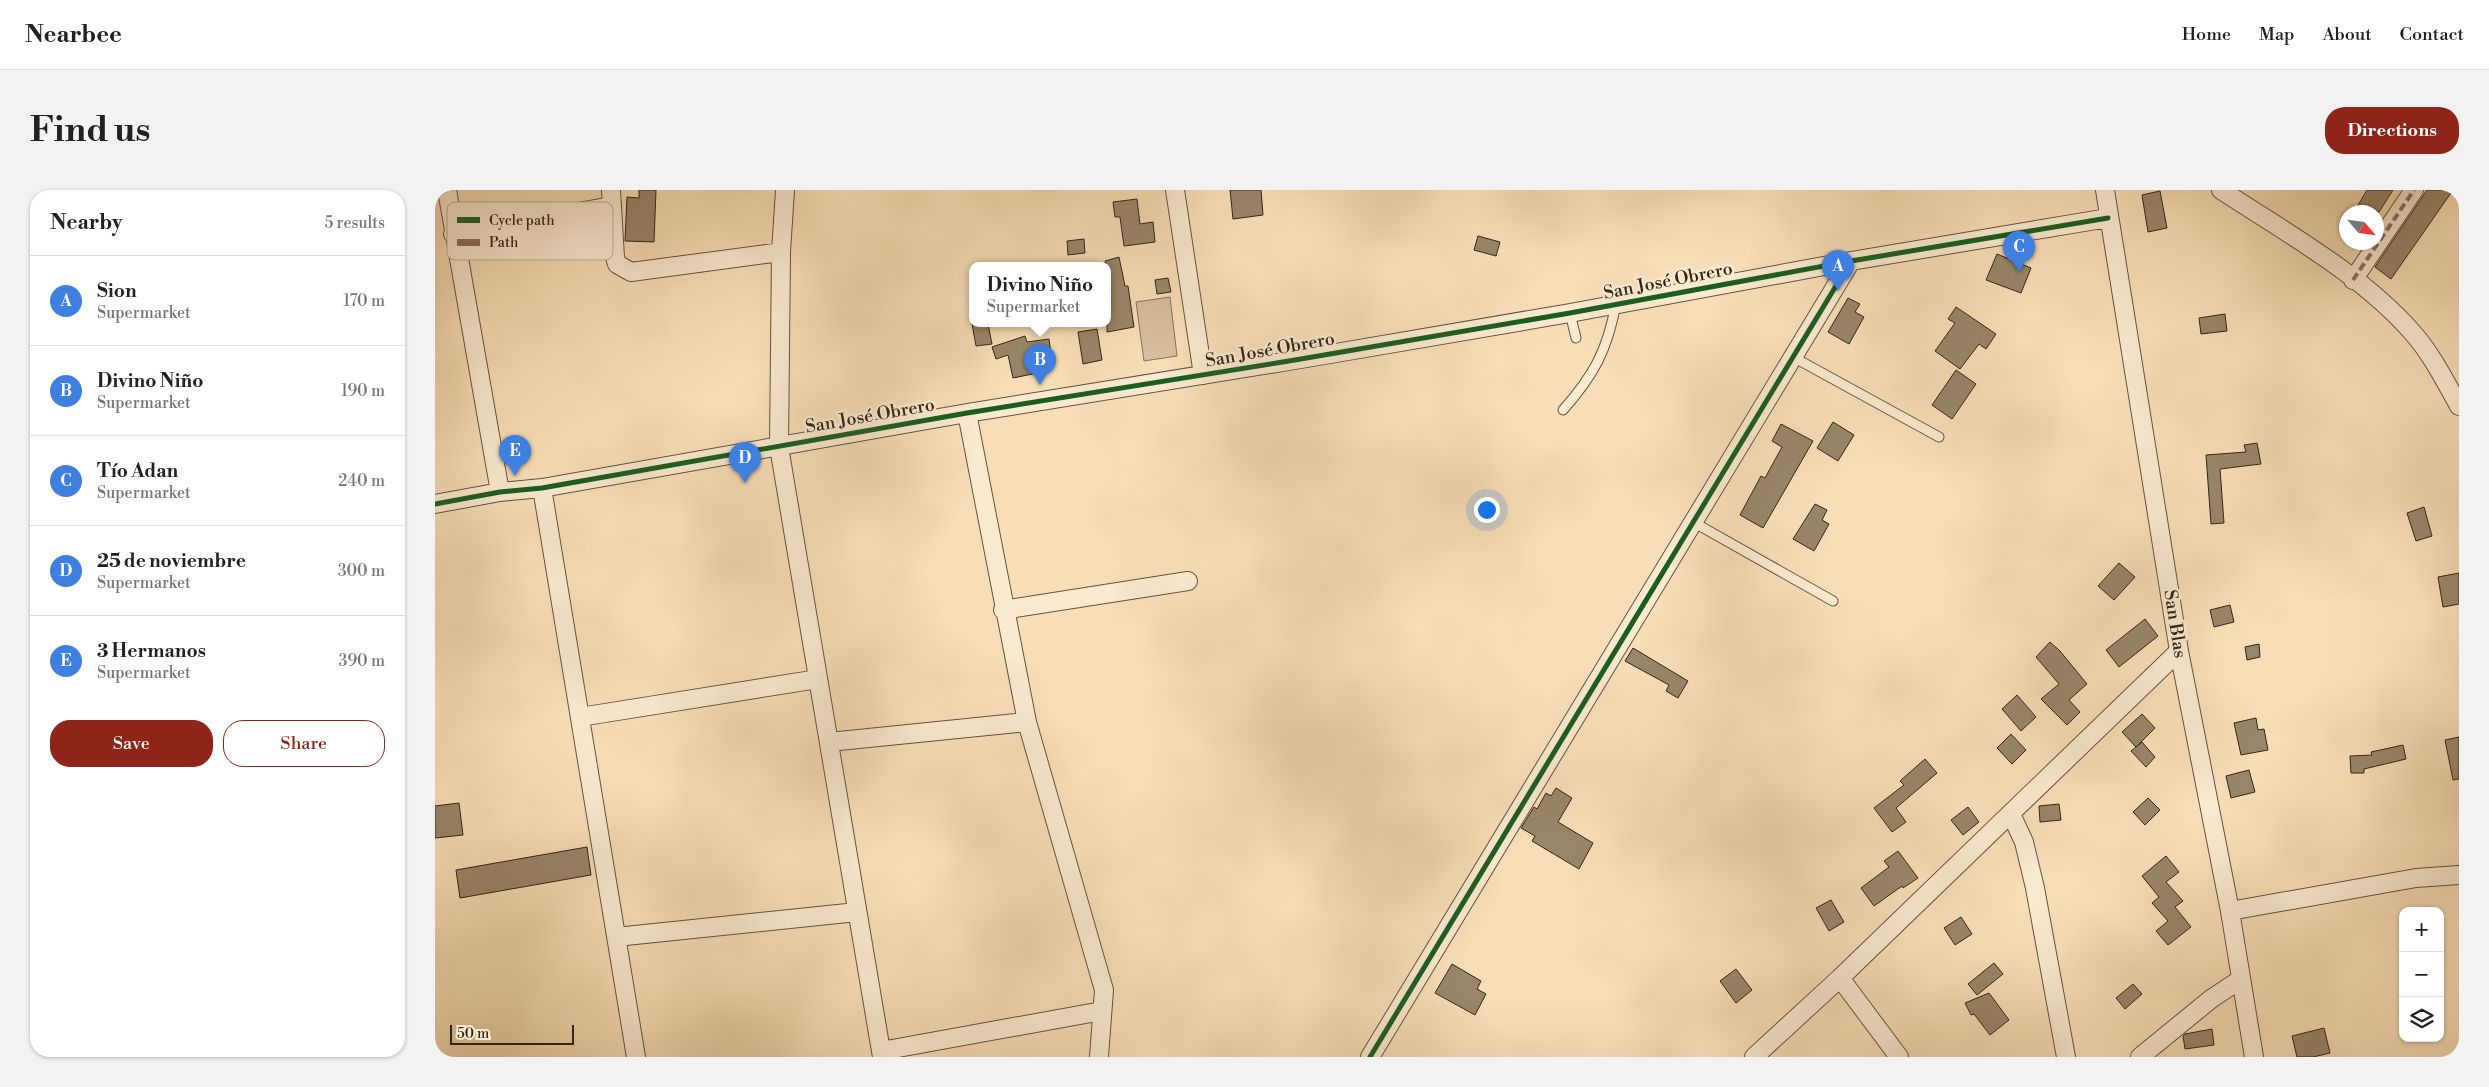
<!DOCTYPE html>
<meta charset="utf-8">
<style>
body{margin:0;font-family:"Libre Bodoni",serif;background:#f2f2f2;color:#202124}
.controls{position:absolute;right:15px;bottom:15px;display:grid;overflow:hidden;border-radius:10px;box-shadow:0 1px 4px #0004}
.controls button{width:45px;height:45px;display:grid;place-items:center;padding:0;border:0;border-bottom:1px solid #e0e0e0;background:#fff;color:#202124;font:25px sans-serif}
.compass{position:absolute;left:1904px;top:15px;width:45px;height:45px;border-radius:50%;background:#fff;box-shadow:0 1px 4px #0004;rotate:118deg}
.scale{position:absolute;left:15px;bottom:12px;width:124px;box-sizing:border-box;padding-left:5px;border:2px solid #322617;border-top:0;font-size:14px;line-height:18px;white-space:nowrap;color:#322617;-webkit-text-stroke:4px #faead0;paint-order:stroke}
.you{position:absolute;left:1051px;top:319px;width:18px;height:18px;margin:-12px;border:4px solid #fff;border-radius:50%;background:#1a73e8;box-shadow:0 0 0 8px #1a73e833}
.badge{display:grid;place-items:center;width:32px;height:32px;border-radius:50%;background:#8f2418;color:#fff;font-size:16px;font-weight:700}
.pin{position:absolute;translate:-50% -41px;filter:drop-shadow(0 1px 2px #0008)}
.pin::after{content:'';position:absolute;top:26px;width:18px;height:15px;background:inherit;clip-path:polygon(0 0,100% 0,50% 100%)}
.popup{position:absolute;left:534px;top:72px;width:142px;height:65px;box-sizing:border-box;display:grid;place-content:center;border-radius:10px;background:#fff;filter:drop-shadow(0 1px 4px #0005);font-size:16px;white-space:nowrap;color:#757577}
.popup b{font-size:19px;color:#202124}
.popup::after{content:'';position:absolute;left:50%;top:100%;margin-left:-10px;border:10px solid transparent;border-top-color:#fff}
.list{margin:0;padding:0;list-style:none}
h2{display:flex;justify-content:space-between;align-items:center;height:65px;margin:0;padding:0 20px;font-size:21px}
h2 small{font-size:16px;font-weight:400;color:#757577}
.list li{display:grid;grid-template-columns:32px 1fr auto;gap:15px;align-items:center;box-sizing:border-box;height:90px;padding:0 20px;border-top:1px solid #e0e0e0}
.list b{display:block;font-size:19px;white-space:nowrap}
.list p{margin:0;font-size:16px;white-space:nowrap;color:#757577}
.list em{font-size:16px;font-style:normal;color:#757577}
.actions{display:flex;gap:10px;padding:15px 20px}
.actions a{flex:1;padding:11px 0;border:1px solid #8f2418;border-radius:20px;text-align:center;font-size:18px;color:#8f2418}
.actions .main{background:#8f2418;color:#fff}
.icon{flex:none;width:28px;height:28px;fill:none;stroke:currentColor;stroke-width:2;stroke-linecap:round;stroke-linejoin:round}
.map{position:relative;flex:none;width:2024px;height:867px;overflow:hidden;border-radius:20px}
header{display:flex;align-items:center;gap:30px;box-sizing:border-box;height:70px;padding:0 25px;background:#fff;border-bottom:1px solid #e0e0e0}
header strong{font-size:24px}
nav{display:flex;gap:28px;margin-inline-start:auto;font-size:18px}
.intro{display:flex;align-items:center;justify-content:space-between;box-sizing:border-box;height:120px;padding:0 30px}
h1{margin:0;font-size:35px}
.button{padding:12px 22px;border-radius:20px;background:#8f2418;color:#fff;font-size:18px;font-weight:700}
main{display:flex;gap:30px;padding:0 30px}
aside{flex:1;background:#fff;border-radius:20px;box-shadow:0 1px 4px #0004}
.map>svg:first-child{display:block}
</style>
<header>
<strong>Nearbee</strong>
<nav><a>Home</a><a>Map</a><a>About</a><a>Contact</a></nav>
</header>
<div class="intro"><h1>Find us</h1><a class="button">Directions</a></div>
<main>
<aside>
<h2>Nearby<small>5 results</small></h2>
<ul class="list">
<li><span class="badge" style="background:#3f7fe0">A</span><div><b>Sion</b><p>Supermarket</p></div><em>170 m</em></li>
<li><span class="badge" style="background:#3f7fe0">B</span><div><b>Divino Niño</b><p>Supermarket</p></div><em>190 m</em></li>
<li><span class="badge" style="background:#3f7fe0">C</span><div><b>Tío Adan</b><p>Supermarket</p></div><em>240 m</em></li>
<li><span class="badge" style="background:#3f7fe0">D</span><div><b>25 de noviembre</b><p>Supermarket</p></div><em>300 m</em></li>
<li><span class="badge" style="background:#3f7fe0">E</span><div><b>3 Hermanos</b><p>Supermarket</p></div><em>390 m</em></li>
</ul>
<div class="actions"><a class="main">Save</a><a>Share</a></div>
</aside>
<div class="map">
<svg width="2024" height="867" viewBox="0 0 2024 867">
<rect width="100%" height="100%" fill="#f8deb7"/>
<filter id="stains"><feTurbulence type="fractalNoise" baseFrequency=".004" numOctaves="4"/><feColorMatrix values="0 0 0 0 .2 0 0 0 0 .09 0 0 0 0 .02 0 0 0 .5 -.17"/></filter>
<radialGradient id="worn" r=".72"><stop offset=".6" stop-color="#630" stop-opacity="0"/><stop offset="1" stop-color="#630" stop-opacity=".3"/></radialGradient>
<path fill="#d6bf9c" stroke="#84725a" d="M735,107l7,59 -33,5 -8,-59z"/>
<path fill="#99866a" stroke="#322617" d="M204,0h17l-2,52 -29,-1 2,-44 12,1z
M795,0h31l2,25 -30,4z
M1932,0h26l-14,22h-25z
M1992,0h26l-62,89 -16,-12z
M1725,1l7,37 -19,4 -6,-37z
M702,9l3,25 13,-2 2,20 -31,4 -4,-29h-5l-2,-15z
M1043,46l22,6 -4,14 -22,-6z
M649,49l1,14 -17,2 -1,-14z
M1562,64l34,14 -10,25 -35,-13z
M684,67l6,29h3l6,41 -27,5v-43h4l-6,-28z
M733,88l3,14 -14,2 -2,-14z
M1413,108l12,6 -5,8 9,5 -15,27 -21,-12z
M1521,117l40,27 -10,15 -7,-5 -19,25 -25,-18 20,-28 -7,-4z
M1790,124l2,17 -26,3 -2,-16z
M537,134h16l4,20 -16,2z
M662,139l5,31 -19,4 -5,-32z
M590,146l2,6 22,-3 3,22 -17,2 2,10 -24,5 -5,-23 -12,4 -4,-12z
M1521,180l20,14 -24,35 -20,-14z
M1398,232l21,13 -16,26 -21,-13z
M1346,234l32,17 -50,87 -23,-13 21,-39 4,2 17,-31 -10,-6z
M1822,253l4,21 -41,5 4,54 -13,1 -5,-69 40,-3 -2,-7z
M1380,314l12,6 -5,10 7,4 -15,27 -21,-12z
M1989,317l8,29 -16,5 -9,-28z
M1684,373l16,14 -21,23 -16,-14z
M2024,383v31l-16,3 -5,-30z
M1795,415l4,17 -20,5 -4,-17z
M1710,429l13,17 -39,31 -13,-17z
M1615,452l10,9 27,33 -18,16 11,12 -13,13 -26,-26 18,-15 -23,-27z
M1824,454l1,13 -13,3 -2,-13z
M1198,458l55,33 -10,17 -12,-7 3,-6 -44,-24z
M1582,505l19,22 -15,14 -19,-22z
M1707,524l13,14 -19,19 6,-5 13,15 -9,10 -15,-16 5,-4 -14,-15z
M1821,528l2,12 6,-1 4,21 -27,5 -7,-32z
M1576,544l15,16 -14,14 -15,-16z
M2024,547v42l-6,1 -8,-40z
M1968,555l3,14 -42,10v4h-13l-1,-17 22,-1 -1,-3z
M1490,569l12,14 -41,35 10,14 -14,10 -18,-24 30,-23 -4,-4z
M1814,580l6,22 -24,6 -5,-22z
M1121,598l16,10 -14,24 35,21 -14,26 -47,-28 3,-5 -14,-8 13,-21 3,2 9,-16 5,3z
M1713,608l12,12 -15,15 -12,-13z
M24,613l4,32 -28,3v-32z
M1624,614l2,16 -21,2 -1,-16z
M1533,617l11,15 -16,13 -12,-15z
M152,657l4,28 -131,23 -4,-28z
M1463,661l20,27 -15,10 -1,-2 -28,20 -13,-18 28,-21 -5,-6z
M1731,666l13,16 -13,10 17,19 -8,6 16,20 -23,18 -12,-14 12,-10 -16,-18 7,-6 -17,-21z
M1396,710l13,22 -15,9 -13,-23z
M1526,727l11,17 -17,11 -11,-17z
M1559,773l9,11 -26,21 -9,-11z
M1017,774l29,17 -4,8 9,5 -11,21 -40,-22z
M1301,779l16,21 -16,13 -16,-22z
M1698,794l9,10 -17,15 -9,-11z
M1554,803l20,27 -19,15 -16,-21 -3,1 -6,-12z
M1889,838l6,25 -17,4h-16l-5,-21z
M1777,839l2,16 -29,4 -2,-13 2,-2z"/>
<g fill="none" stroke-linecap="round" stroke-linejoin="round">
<g stroke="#64543f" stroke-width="11">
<path id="service" d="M1135,123l6,25
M1358,167l146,80
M1128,220c31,-35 44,-59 53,-106
M1258,332l140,79"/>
</g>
<g stroke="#64543f" stroke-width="20">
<path id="minor" d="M12,0l53,302
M176,0l4,67 2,7 14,8 150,-20
M350,0l-4,62 -2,195 103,610
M740,0l28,185
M1670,0l74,461 51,260 24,146
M1786,0c64,42 140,84 191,142 19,21 33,49 47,74
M18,44l159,-28
M1918,90l61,-90
M532,223l60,309 77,268 -5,67
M107,298l94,569
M0,314l65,-12 42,-4 425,-75 322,-52 281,-48 281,-52 257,-43
M568,420l185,-29
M145,527l238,-38
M394,552l198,-20
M1576,624l13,28 11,46 31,169
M1795,721l186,-33 43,-3
M181,747l241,-25
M1405,788l59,79
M446,861l221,-40
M935,867l481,-796
M1319,867l86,-79 339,-327
M1705,867l71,-58 30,-20"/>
</g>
<use href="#service" stroke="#faead0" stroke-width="9"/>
<use href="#minor" stroke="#faead0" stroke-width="18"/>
<path stroke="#8d6e63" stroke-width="4" stroke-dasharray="8 4" stroke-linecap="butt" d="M1918,90l61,-90"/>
<g stroke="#faead0" stroke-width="8">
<path id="cycleway" d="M0,314l65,-12 42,-4 425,-75 322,-52 281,-48 281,-52 257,-43
M935,867l481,-796"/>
</g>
<use href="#cycleway" stroke="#1b5e20" stroke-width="5"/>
</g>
<g text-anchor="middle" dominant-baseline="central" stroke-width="5" stroke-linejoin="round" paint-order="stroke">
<g font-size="18" fill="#322617" stroke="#faead0">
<text transform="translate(1233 91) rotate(-11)">San José Obrero</text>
<text transform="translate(835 160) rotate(-10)">San José Obrero</text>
<text transform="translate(435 226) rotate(-10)">San José Obrero</text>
<text transform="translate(1740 434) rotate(81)">San Blas</text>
</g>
</g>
<rect x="12" y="12" width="166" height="58" rx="8" fill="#faead0" stroke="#beaf98" stroke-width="1"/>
<rect x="22" y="27" width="23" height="6" fill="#1b5e20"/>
<rect x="22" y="49" width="23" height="7" fill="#8d6e63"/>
<g font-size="14" fill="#322617">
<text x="54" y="35">Cycle path</text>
<text x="54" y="57">Path</text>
</g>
<rect width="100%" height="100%" filter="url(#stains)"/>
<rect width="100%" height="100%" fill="url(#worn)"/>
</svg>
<div class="controls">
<button>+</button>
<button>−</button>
<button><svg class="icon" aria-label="layers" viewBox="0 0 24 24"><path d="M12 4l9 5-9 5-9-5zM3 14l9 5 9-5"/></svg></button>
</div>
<svg class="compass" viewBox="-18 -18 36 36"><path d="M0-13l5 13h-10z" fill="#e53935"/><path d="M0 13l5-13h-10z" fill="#757577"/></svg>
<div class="scale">50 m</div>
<div class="you"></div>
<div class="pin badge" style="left:1403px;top:101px;background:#3f7fe0">A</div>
<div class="pin badge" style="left:605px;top:195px;background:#3f7fe0">B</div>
<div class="popup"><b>Divino Niño</b>Supermarket</div>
<div class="pin badge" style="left:1584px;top:82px;background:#3f7fe0">C</div>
<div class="pin badge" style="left:310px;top:293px;background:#3f7fe0">D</div>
<div class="pin badge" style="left:80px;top:286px;background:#3f7fe0">E</div>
</div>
</main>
